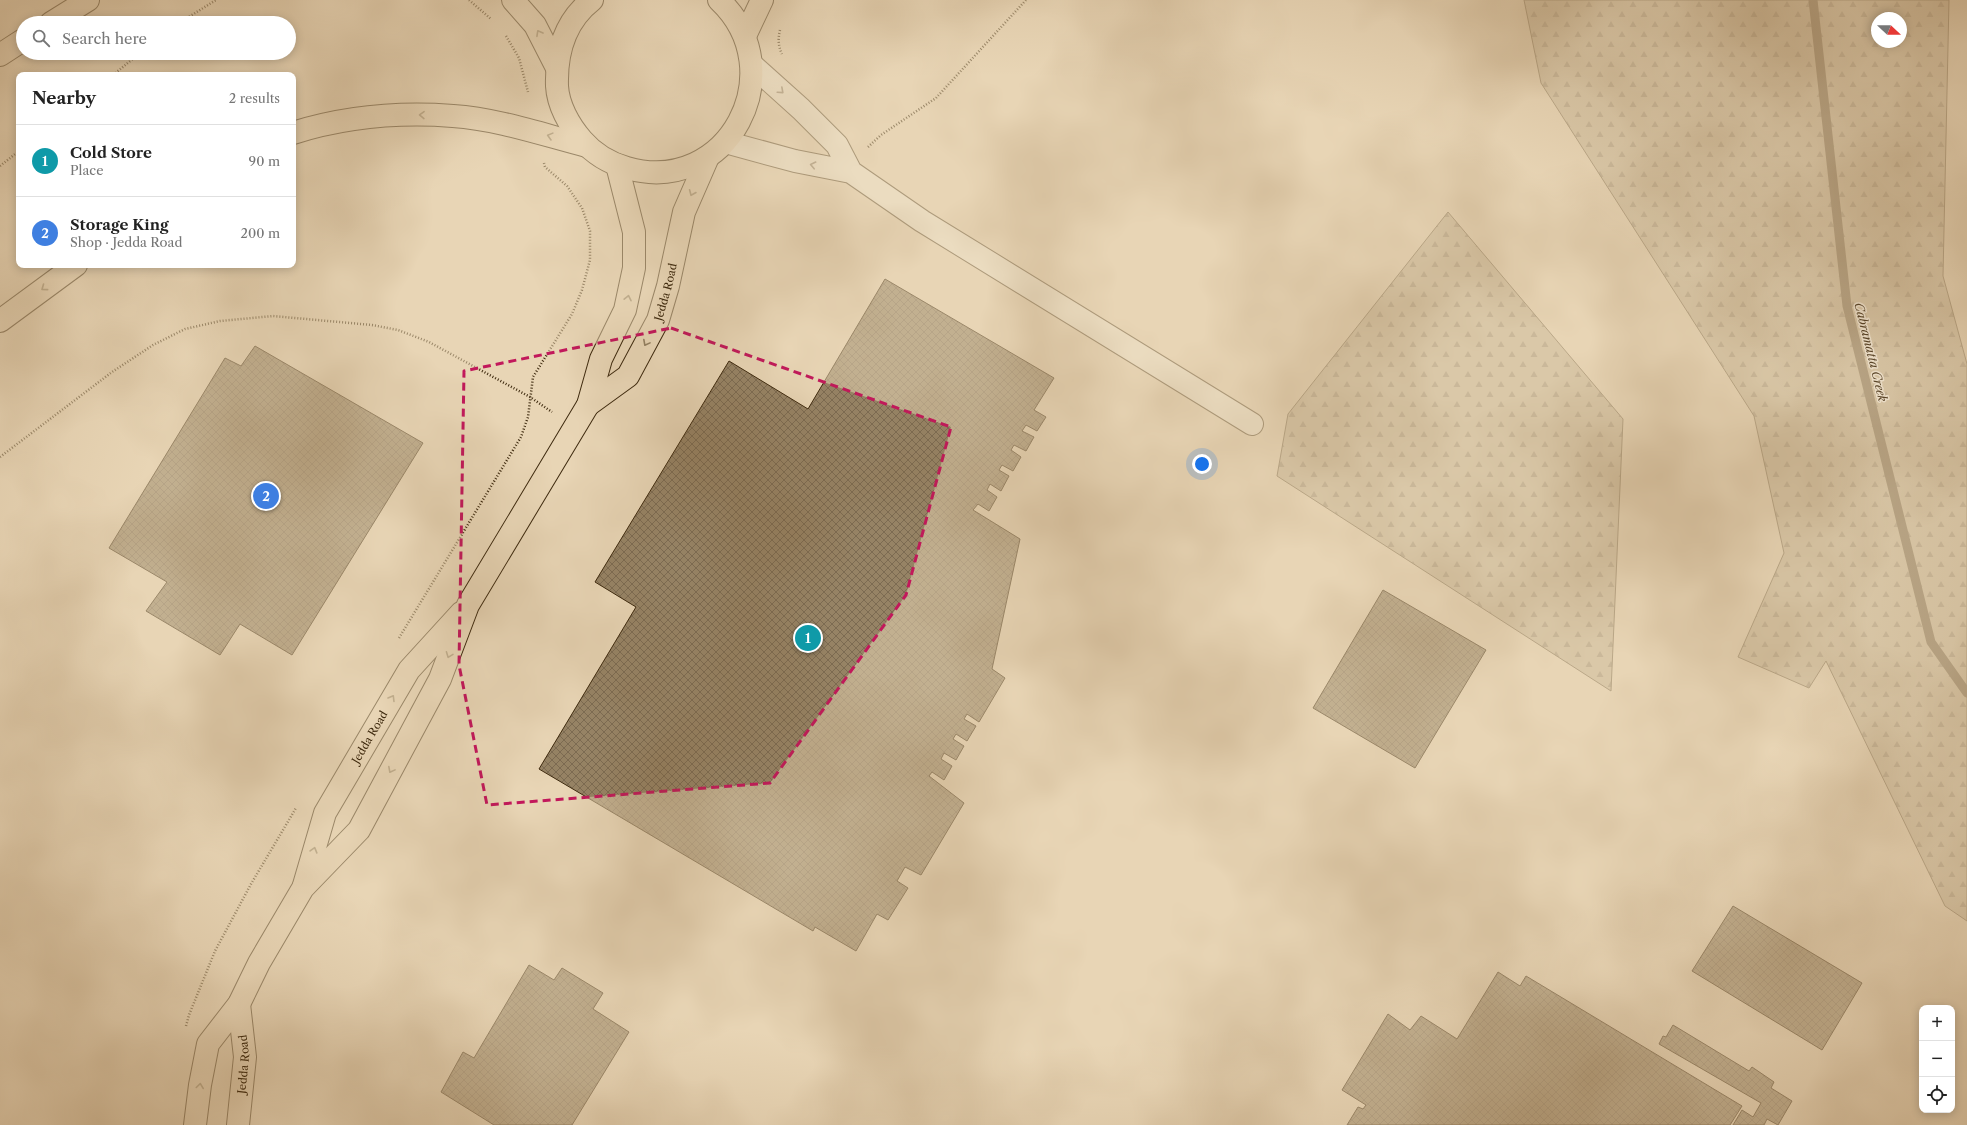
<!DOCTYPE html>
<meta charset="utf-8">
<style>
body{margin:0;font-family:"Libre Caslon Text",serif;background:#f6f6f6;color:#222}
.controls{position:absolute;right:12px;bottom:12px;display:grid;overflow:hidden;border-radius:8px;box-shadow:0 2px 10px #0003}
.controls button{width:36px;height:36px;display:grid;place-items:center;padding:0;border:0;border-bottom:1px solid #e0e0e0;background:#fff;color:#222;font:20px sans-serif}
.compass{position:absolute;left:1871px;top:12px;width:36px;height:36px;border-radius:50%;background:#fff;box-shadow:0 2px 10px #0003;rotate:112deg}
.you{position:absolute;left:1202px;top:464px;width:14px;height:14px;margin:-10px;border:3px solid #fff;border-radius:50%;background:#1a73e8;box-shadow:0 0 0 6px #1a73e833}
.badge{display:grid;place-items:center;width:26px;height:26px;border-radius:50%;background:#0b8043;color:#fff;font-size:13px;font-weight:700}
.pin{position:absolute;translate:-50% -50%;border:2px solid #fff;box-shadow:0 1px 4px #0006}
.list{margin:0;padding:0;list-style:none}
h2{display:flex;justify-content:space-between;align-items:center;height:52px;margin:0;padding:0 16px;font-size:17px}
h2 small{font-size:13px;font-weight:400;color:#767676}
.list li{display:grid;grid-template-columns:26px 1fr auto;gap:12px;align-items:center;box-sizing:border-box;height:72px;padding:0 16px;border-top:1px solid #e0e0e0}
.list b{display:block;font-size:15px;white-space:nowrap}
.list p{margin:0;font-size:13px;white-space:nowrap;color:#767676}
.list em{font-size:13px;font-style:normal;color:#767676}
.icon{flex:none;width:22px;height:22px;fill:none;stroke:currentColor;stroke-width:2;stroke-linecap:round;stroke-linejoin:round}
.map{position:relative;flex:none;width:1967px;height:1125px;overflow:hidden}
.search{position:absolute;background:#fff;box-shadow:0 2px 10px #0003;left:16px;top:16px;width:280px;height:44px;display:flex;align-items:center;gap:10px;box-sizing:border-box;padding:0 14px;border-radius:22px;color:#767676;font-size:15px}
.panel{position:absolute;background:#fff;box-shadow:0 2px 10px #0003;left:16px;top:72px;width:280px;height:196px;border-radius:8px}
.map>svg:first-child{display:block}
</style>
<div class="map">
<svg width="1967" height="1125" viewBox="0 0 1967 1125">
<defs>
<pattern id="forest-firs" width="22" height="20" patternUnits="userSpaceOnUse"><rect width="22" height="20" fill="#cbb899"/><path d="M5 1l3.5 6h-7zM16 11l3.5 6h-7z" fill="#a6967b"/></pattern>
<pattern id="building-cross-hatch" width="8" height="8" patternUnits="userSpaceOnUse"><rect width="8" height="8" fill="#968365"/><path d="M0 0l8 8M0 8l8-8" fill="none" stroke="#7c6b52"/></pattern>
</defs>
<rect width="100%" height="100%" fill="#e8d5b5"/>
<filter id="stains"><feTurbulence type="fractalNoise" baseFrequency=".005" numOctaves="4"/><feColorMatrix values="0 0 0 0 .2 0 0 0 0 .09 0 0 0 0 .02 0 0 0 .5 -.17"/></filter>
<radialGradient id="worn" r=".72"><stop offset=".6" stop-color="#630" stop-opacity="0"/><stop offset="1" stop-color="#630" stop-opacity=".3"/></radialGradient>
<path fill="url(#forest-firs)" stroke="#847154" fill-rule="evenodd" d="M1524,0h425l-6,276 24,88v557l-22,-15 -119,-245 -17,27 -71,-31 46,-104 -30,-137 -213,-333zM1877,18h24v24h-24z
M1448,212l175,207 -12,272 -334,-215 11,-62z"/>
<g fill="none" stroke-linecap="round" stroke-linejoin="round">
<path stroke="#816e51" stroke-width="9" d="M1813,0l34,306 84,336 36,51"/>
</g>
<path fill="url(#building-cross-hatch)" stroke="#3e2a0f" d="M885,279l169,99 -20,32 12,7 -9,14 -11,-6 -4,6 12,6 -8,14 -12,-6 -3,5 10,7 -8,14 -11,-6 -3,5 10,6 -8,15 -11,-7 -3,6 10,7 -8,14 -11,-7 -5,6 47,29 -28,130 13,9 -26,44 -12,-8 -3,5 12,7 -9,15 -11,-7 -3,5 11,7 -8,14 -12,-7 -3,6 11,7 -8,14 -12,-8 -3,4 35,27 -43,72 -16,-8 -8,14 11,7 -20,32 -11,-6 -21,37 -41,-24 -2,4 -274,-162 97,-162 -41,-25 134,-221 79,48z
M255,346l168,97 -131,212 -52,-31 -20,31 -74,-44 21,-29 -58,-34 116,-190 16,8z
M1383,590l103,60 -71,118 -102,-60z
M1733,906l129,77 -40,67 -130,-79z
M529,965l25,15 8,-12 41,25 -10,16 36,23 -57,93h-78l-53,-33 22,-40 11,6z
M1498,972l22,14 6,-10 216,130 -12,19h-383l11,-18 5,2 3,-4 -24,-15 46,-76 22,16 11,-14 36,23z
M1673,1025l76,46 3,-4 22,15 -3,6 21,13 -14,24 -11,-6 -3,6h-31l9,-15 11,7 8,-14 -102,-59 4,-8 3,1z"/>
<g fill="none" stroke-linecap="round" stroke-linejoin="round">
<g stroke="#685538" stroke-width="24">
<path id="minor" d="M752,65l49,44 36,36 14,27
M725,142l70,19 56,11 71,49 330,203"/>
</g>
<g stroke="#3e2a0f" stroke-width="24">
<g id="major">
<path d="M513,0l22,25 22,43"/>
<path d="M592,0c-27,21 -36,53 -35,86 1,19 12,39 25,54 12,14 27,23 45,28 101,29 167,-97 92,-168"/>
<path id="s1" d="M588,405l40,-29 30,-56 10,-34 16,-74 24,-55"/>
<path id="s2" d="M304,885l21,-72 84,-143 52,-57"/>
<path d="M195,1125l5,-40 8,-41 31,-40 20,-41 44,-75 56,-58 81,-151 28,-74 120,-200 13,-46 24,-49 9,-42v-36l-17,-67"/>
<path id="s3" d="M238,1125l7,-68 -6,-53"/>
</g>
</g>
<g stroke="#3e2a0f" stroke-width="24">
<path id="highway" d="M51,23l37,-23
M745,36l17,-36
M0,55l23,-15
M293,133c51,-16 107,-21 160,-17 45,3 91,19 134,30
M0,321l76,-56"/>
</g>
<path stroke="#3e2a0f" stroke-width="2.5" stroke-dasharray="1 2" stroke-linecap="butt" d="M469,0l22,19
M179,23l37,-23
M780,30c-2,8 -2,16 2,24
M506,36l13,22 9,34
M113,75l27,-22
M868,147l13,-12 55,-37 90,-98
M0,166l19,-15
M0,457l112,-85 41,-27 32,-16 35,-8 53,-5 99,9 26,5 31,12 101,55 22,15
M399,638l122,-201 7,-20 5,-40 39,-63 10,-24 8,-30v-29l-8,-23 -15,-22 -22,-19 -1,-4
M186,1026l3,-11 26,-64 36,-67 45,-76"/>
<use href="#minor" stroke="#f0e4cf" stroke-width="22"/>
<use href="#major" stroke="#e8d5b5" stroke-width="22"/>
<use href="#highway" stroke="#e8d5b5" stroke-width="22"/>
</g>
<defs><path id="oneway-chevron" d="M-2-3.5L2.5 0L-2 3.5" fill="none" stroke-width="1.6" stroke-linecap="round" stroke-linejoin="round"/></defs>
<g stroke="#938062">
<use href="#oneway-chevron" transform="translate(539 33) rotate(-119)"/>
<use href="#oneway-chevron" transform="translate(422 115) rotate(-179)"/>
<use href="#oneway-chevron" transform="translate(550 136) rotate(-165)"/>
<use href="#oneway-chevron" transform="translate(692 193) rotate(113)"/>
<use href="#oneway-chevron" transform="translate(44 288) rotate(144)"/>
<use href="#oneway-chevron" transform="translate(628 298) rotate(-78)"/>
<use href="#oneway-chevron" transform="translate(646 343) rotate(118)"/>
<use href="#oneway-chevron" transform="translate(449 655) rotate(111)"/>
<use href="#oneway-chevron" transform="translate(392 698) rotate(-59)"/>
<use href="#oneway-chevron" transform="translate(391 770) rotate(118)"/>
<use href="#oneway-chevron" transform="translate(314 850) rotate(-74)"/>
<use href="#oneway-chevron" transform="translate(200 1086) rotate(-82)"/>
</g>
<g stroke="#97876f">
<use href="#oneway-chevron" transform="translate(781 91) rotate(42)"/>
<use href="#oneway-chevron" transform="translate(813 165) rotate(-167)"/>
</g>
<path d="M0 0H1967V1125H0ZM671,328l280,99 -45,168 -136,188 -283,22 -28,-140 5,-294z" fill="#e8d5b5" fill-opacity=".55" fill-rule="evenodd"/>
<path fill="none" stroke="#c2185b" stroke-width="3" stroke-dasharray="8 5" stroke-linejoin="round" d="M671,328l280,99 -45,168 -136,188 -283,22 -28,-140 5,-294z"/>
<g text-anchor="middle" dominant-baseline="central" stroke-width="3" stroke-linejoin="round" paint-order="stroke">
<g font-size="11" fill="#3e2a0f" stroke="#f0e4cf">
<text stroke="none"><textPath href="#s1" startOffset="142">Jedda Road</textPath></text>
<text stroke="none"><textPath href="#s2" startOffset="163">Jedda Road</textPath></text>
<text stroke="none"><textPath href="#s3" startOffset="61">Jedda Road</textPath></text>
</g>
<g font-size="12" font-style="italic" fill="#5a462a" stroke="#f0e4cf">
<text transform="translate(1871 352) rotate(76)">Cabramatta Creek</text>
</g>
</g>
<rect width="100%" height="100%" filter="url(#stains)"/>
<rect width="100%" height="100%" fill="url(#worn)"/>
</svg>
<div class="controls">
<button>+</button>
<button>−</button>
<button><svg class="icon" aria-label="locate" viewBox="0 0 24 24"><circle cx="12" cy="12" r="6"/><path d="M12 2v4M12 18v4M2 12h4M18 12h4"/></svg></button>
</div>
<svg class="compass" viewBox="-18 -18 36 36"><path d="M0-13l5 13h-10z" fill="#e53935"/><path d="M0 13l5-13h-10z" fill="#767676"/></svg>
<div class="you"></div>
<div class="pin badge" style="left:808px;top:638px;background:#0f9aa8">1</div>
<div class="pin badge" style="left:266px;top:496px;background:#3f7fe0">2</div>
<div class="search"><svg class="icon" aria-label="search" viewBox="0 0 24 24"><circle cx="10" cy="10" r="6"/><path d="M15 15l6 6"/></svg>Search here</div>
<section class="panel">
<h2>Nearby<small>2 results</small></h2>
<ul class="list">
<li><span class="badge" style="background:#0f9aa8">1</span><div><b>Cold Store</b><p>Place</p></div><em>90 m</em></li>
<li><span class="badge" style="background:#3f7fe0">2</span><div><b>Storage King</b><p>Shop · Jedda Road</p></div><em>200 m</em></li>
</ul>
</section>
</div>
